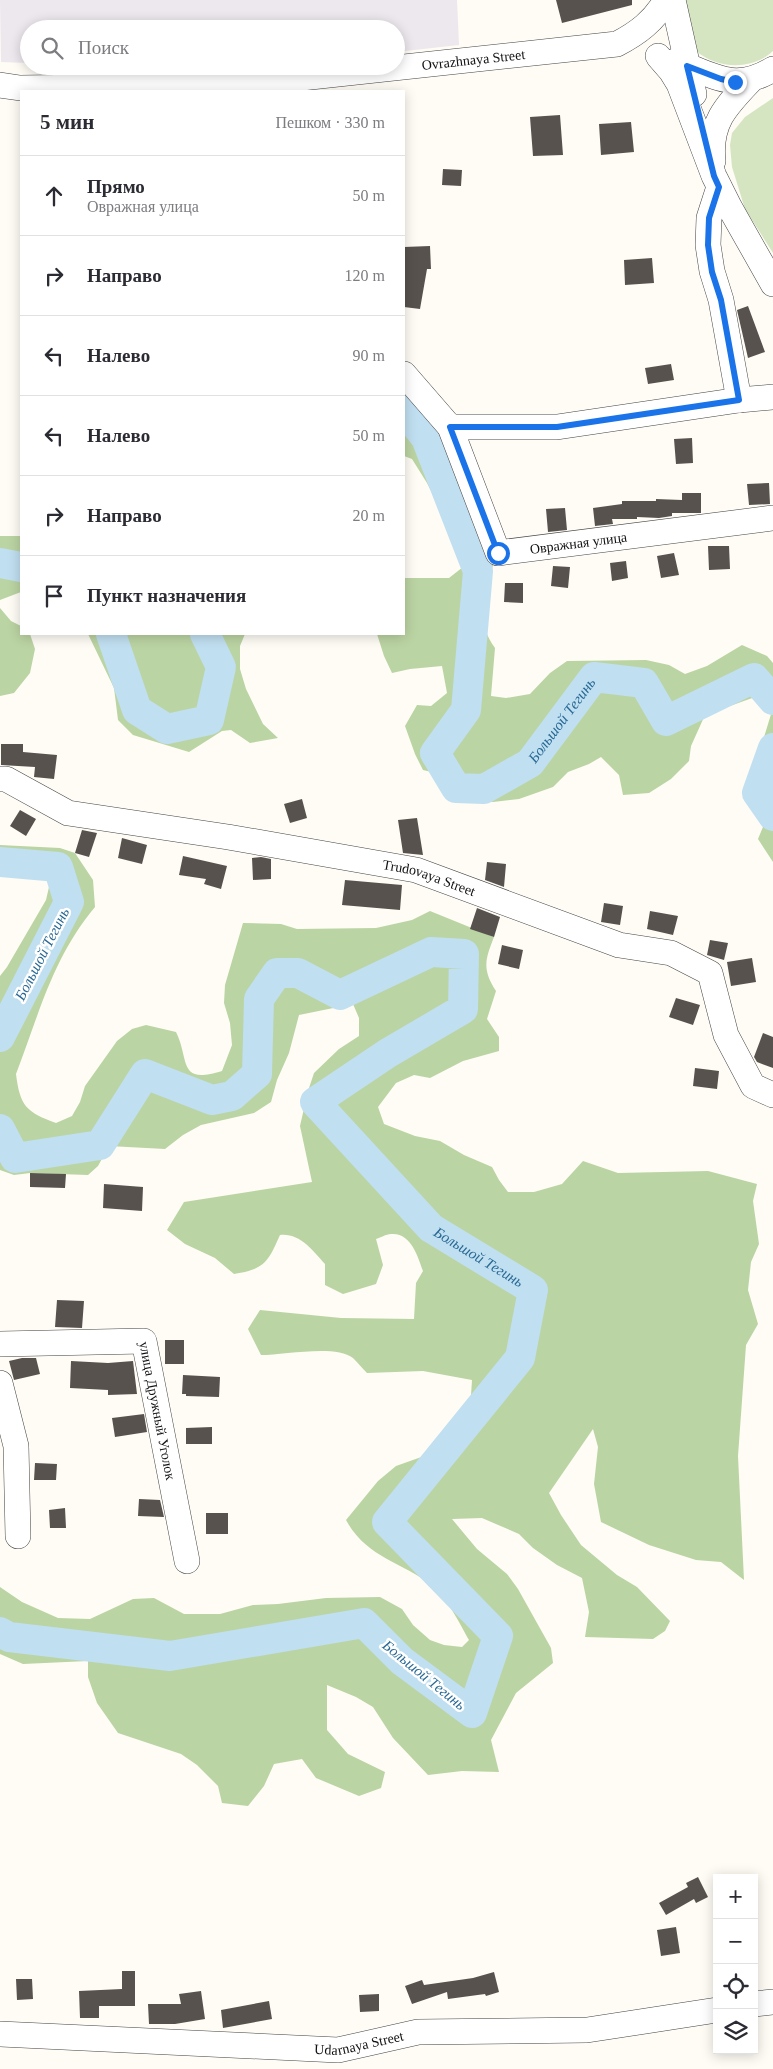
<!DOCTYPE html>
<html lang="ru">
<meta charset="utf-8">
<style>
body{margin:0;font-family:"Times New Roman",serif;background:#f7f7f7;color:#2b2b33}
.controls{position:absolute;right:15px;bottom:15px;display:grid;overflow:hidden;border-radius:0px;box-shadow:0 2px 12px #0003}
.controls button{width:45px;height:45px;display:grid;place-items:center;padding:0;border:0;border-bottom:1px solid #e1e1e2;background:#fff;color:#2b2b33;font:25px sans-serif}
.stop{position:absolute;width:15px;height:15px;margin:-11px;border:4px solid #1a73e8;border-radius:50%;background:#fff}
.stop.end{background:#1a73e8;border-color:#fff;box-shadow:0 1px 5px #0008}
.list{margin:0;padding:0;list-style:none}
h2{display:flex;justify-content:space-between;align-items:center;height:65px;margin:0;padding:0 20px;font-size:21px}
h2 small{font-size:16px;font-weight:400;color:#7c7c81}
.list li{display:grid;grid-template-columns:32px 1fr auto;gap:15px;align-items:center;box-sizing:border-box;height:80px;padding:0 20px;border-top:1px solid #e1e1e2}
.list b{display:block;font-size:19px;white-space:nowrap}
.list p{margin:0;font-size:16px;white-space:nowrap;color:#7c7c81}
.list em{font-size:16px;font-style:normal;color:#7c7c81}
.icon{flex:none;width:28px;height:28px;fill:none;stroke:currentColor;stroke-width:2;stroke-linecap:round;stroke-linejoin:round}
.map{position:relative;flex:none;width:773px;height:2069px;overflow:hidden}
.search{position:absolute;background:#fff;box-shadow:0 2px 12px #0003;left:20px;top:20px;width:385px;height:55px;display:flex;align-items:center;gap:12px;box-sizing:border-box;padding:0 18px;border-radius:28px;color:#7c7c81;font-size:19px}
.panel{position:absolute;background:#fff;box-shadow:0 2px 12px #0003;left:20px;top:90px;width:385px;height:545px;border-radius:0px}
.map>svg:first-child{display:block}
</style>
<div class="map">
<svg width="773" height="2069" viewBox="0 0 773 2069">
<rect width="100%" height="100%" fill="#fefcf5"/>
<path fill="#ede7ee" d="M0,0h457l2,45 -63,7v-23h-367v34l-28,-1z"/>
<path fill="#d5e5c2" d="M682,0h91v51c-21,20 -57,18 -78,-1z
M773,98v155l-28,-44 -13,-42 -2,-22 2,-12 13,-16z"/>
<path fill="#bbd4a3" d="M404,374l46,53 48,126c-13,32 -25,66 -3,95l-4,48 15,2 24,-4 20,-21 17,-12 79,-1 23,5 16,9 22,-8 35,-21 25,11 6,7v121l-20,-11 19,-62 -17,-14 -50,18 -14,31 -2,15 -18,18 -22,14 -26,2 -4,-20 -18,-18 -12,7 -21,8 -15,15 -34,12 -26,3 -27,-3 -6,-20 -37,-9 -8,-16 -10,-28 12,-21 14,1 16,-13 -5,-27 -32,3 -18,4 -8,-17 -7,-22h27v-56h45l14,-11 -4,-22 -32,-62 -15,-24 -8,-3z
M0,536h21v56l-21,8z
M0,608l11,13 10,5v8h9l5,15 -5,24 -16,20 -14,3z
M88,634h157l-5,12v23l6,20 17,35 15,14 -28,5 -19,-13 -9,1 -33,21 -56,-17 -15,-15 -4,-32z
M773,803v59l-15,-23z
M0,845l60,3 15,5 18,27 2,27c-42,50 -56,107 -79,167 4,32 10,38 40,49l16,-7 8,-14 5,-16 32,-45 15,-12 14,-4 30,7c14,28 1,53 46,39l10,-26 -2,-22 -6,-20 1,-18 18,-62 38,1 16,5 79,-1 36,-8 18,-9 64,26c-9,23 -12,32 2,54l-9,28 12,18v14l-36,10 -33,17 -16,-3 -18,8 -18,24 6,17 31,12 25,5 24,14 28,12 7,13 9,12h26l28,-8 21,-23 35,12 90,-2 49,13 -4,17 6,43 -8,18 -3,28 10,34 -12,21 -8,111 6,124 -23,-18 -25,-2 -47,-15 -48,-23 -7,-38 4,-37 -5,-18 -44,64 12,22 20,30 36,30 20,12 33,34 -5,10 -12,8 -68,-2 4,-25 -7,-34 -25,-13 -24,-17 -14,-14 -37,-16 -30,1 25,30 30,25 11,15 33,59 2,15 -37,30 -25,47 8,32 -37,-1 -34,4 -35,-37 -20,-31 -17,-10 -29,-12v45l21,24 37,18 -4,16 -22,8 -43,-18 -14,-19 -28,5 -10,22 -16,20 -26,-3 -4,-17 -21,-21 -16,-11 -63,-21 -21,-30 -9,-26v-16l-65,3 -23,-10v-67l22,15 36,16 32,1 43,-20 21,-1 30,16h36l33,-9 25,-1 48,-6 54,-1 22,12 11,16 17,15 14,5 18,2 7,-7c-8,-14 -24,-46 -37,-55 -31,-23 -66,-28 -86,-65l32,-39 18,-15 31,-11 14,-14 13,-18 16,-12 2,-31 -49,-9 -56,2c-5,-5 -9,-10 -14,-15 -17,-14 -70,-3 -92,-3l-13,-26 12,-19 81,8 73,1 2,-36 7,-12c-5,-14 -12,-39 -32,-37 -5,0 -11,4 -15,5l7,26 -7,19 -33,10 -18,-9v-21c-13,-14 -25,-31 -45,-29 -12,27 -15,34 -46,39l-19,-16 -30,-14 -18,-14 17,-28 128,-20 -12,-56 8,-35 6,-18 25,-24 20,-13v-18l-6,-14 -54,11 -10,38 -12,27 -6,22 -17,11 -53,12 -18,10 -18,14 -56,-3 -11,20 -10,9 -58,-2 -16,2 -14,-5v-194l7,-9 39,-67 6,-26 -52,-5z"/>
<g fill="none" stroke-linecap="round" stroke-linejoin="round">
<g stroke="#c0dff0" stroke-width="30">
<path id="s1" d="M404,410l22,28 52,133 -12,139 -31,43 21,35 28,1 46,-26 64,-86 50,6 22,38 88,-43 19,22"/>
<path d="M0,563l21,4"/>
<path d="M111,634l26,76 30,19 42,-9 12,-53 -16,-33"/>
<path d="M773,748l-16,45 16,23"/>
<path d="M0,862l58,5 11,35 -69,135"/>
<path id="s2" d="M0,1129l15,29 85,-13 45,-71 67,26 20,-4 25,-22 2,-75 18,-26h21l42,22 91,-43 33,2 -1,55 -75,44 -73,49 116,126 102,62 -13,68 -133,164 111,114 -26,77 -70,-52 -38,-38 -194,33 -161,-19 -9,-5"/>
</g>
</g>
<path fill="#58524e" d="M556,0h76v5l-70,18z
M560,115l3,40 -30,1 -3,-39z
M631,122l3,30 -33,3 -2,-31z
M443,169l19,1 -1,16 -19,-1z
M430,246l1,23h-4l-7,40 -16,-2v-60z
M652,258l2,25 -29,2 -1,-25z
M748,306l17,46 -17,6 -11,-48z
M671,364l3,16 -26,4 -3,-16z
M692,438l1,25 -17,1 -2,-25z
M769,483l1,21 -21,1 -2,-21z
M682,493h19v20h-29v3l-13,2 -22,-1v2h-25l1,5 -18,2 -2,-18 29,-4v-3h34v-2l26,1z
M565,508l2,22 -19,2 -2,-23z
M708,546h21l1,23 -21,1z
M674,553l5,22 -18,3 -4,-22z
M626,561l2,17 -16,3 -2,-18z
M553,566l17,1 -2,21 -17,-2z
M505,583h18v20l-19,-1z
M1,744h22v8l34,3 -3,24 -20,-2 1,-10 -34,-2z
M302,799l5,19 -17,5 -6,-19z
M20,810l16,9 -10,17 -16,-10z
M417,818l6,37 -20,-2 -5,-33z
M82,830l15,3 -8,24 -14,-4z
M122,838l25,7 -5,19 -24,-6z
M183,856l44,10 -6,23 -17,-5 2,-5 -27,-4z
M261,857l10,2v20l-18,1 -1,-22z
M487,862l19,2 -2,23 -19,-7z
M345,880l57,5 -2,25 -58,-5z
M604,903l19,3 -3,19 -19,-3z
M477,908l23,9 -6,20 -24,-8z
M650,911l28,5 -5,19 -26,-6z
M710,940l18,3 -4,17 -17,-5z
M502,945l21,5 -4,19 -21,-5z
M752,958l4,24 -25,4 -4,-24z
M676,998l24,7 -7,20 -24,-8z
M763,1033l10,4v31l-16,-6 -3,-5z
M695,1068l24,3 -2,18 -24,-3z
M30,1173l36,1 -1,14 -35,-1z
M104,1184l39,3 -1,24 -39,-3z
M57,1300l27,1 -2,27 -27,-1z
M165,1340h19v24h-19z
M22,1358h14l4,16 -26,6 -5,-19z
M71,1361l37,2 25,-2 4,33 -29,1v-5l-38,-2z
M183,1375l37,2 -1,20 -33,-1v-2h-4z
M144,1414l3,18 -32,5 -3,-19z
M212,1427v17h-26v-16z
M35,1463l22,1 -1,16h-22z
M139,1499l21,1 4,17 -26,-1z
M65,1508l1,20h-16l-1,-18z
M206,1513h22v21h-22z
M698,1877l10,20 -12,6 -2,-4 -28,16 -7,-12 29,-16 -2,-4z
M676,1927l4,26 -19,3 -4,-26z
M122,1971h13v35h-36v12h-19l-1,-27 43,-2z
M494,1972l5,20 -13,4 -1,-2 -37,5 -1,-7 -35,12 -7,-18 17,-6 2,5 49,-7z
M16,1979h16l1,20 -16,1z
M201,1991l4,28 -30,5h-26l-1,-20h33l-2,-10z
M379,1994v17l-19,1 -1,-17z
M269,2001l3,18 -49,9 -2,-18z"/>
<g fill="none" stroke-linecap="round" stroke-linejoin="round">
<g stroke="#444" stroke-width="26">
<g id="minor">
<path d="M673,0l21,94"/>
<path d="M658,56l13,15 8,13 35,92 16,32 43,76"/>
<path d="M675,61c38,14 59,32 98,8"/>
<path id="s3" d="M0,85l20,3 217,-3 380,-41c21,-11 37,-23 49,-44"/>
<path d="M713,161c-4,-38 13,-55 38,-81"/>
<path d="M719,187l-10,31 -1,27 4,26 9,29 18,100"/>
<path id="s4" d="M404,374l46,53 48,126 275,-35"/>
<path d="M450,427h107l182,-27 34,-3"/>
<path id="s5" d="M0,779h6l62,34 160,24 188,33 203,75 52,8 39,20 16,62 27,51 20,9"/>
<path id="s6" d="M0,1344l144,-3 43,220"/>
<path d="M0,1383l16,63 2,90"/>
<path d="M754,2004l19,-2"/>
<path id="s7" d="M0,2034l338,16 80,-18 169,-2 130,-20"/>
</g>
</g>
<use href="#minor" stroke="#fff" stroke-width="25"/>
</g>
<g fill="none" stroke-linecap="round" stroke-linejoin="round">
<path stroke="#1a73e8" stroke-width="6" d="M498,553l-48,-126h107l182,-27 -18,-100 -9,-28 -4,-27 1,-27 10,-31 -5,-11 -27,-110 34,13 14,3"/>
</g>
<g text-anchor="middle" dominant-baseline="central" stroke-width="5" stroke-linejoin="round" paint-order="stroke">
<g font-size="14" fill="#111" stroke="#fff">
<text stroke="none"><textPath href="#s3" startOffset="475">Ovrazhnaya Street</textPath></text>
<text stroke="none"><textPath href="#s4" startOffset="286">Овражная улица</textPath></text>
<text stroke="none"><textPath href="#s5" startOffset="444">Trudovaya Street</textPath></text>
<text stroke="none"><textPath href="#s6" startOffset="215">улица Дружный Уголок</textPath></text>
<text stroke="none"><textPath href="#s7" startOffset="360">Udarnaya Street</textPath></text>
</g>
<g font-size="15" font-style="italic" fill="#276895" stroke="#fff">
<text stroke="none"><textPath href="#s1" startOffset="546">Большой Тегинь</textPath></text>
<text transform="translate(42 954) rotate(-63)">Большой Тегинь</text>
<text stroke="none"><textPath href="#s2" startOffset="1094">Большой Тегинь</textPath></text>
<text transform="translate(424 1675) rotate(39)">Большой Тегинь</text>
</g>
</g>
</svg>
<div class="controls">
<button>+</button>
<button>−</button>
<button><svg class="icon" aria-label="locate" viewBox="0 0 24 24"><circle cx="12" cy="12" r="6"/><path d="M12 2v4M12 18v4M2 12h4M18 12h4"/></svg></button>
<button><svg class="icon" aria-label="layers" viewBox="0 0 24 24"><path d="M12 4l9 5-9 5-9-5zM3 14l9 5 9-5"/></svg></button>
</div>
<div class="stop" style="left:498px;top:553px"></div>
<div class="stop end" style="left:735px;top:82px"></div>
<div class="search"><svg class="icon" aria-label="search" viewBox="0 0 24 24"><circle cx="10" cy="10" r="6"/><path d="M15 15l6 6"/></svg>Поиск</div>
<section class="panel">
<h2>5 мин<small>Пешком · 330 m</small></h2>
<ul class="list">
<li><svg class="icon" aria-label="ahead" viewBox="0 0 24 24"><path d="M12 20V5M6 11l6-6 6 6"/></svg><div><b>Прямо</b><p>Овражная улица</p></div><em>50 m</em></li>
<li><svg class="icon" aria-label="right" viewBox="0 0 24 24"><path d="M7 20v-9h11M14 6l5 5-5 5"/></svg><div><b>Направо</b></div><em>120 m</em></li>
<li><svg class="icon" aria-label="left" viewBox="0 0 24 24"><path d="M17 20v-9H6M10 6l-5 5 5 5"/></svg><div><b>Налево</b></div><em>90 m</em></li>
<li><svg class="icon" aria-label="left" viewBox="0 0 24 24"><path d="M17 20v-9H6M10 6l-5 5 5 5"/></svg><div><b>Налево</b></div><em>50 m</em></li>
<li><svg class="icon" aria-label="right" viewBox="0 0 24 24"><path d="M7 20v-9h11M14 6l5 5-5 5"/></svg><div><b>Направо</b></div><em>20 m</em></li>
<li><svg class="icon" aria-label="arrive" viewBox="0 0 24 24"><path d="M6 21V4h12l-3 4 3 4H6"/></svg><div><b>Пункт назначения</b></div></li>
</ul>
</section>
</div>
